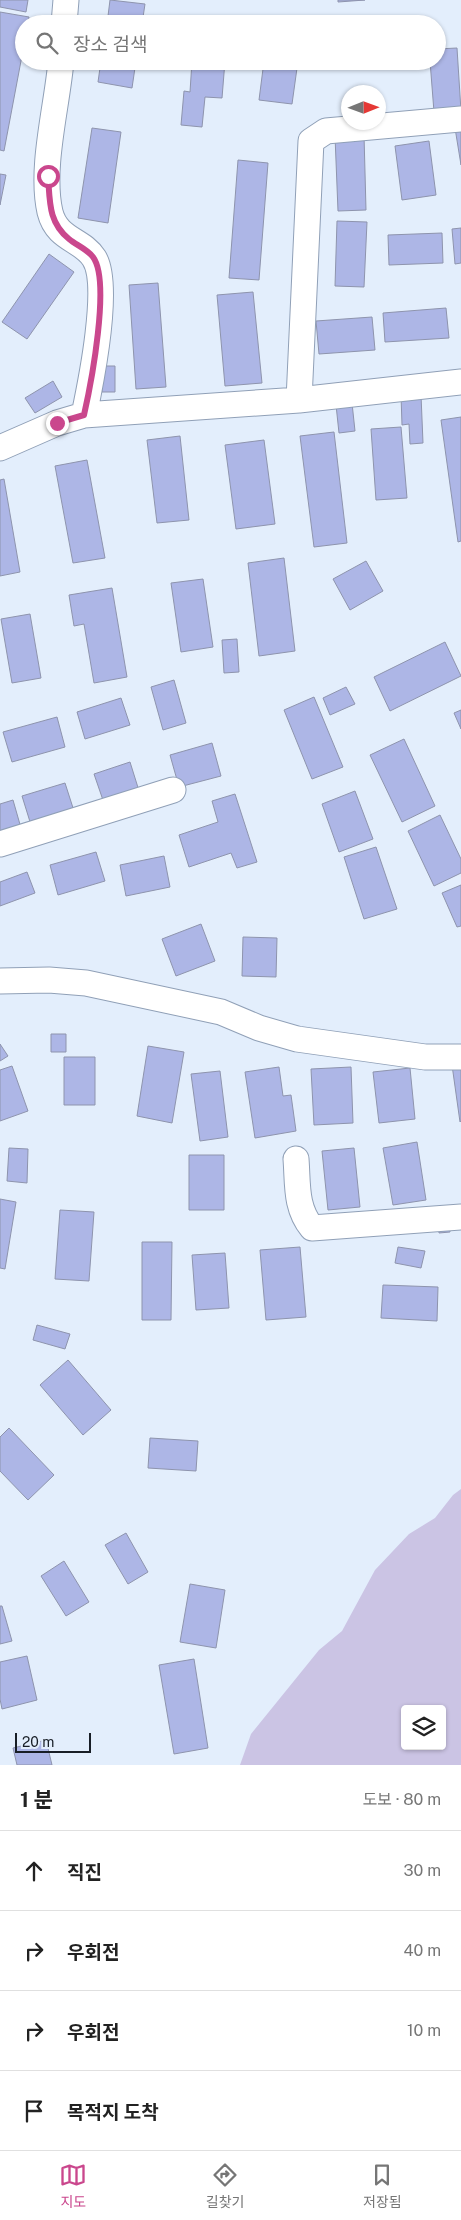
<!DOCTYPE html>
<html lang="ko">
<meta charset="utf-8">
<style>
body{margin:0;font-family:"Public Sans","Noto Sans KR",sans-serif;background:#f6f6f6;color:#222}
.controls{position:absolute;right:15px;bottom:15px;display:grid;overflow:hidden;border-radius:5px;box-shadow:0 1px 4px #0004}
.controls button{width:45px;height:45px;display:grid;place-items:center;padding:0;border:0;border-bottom:1px solid #e0e0e0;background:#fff;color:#222;font:25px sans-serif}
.compass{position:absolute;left:341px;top:85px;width:45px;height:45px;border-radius:50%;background:#fff;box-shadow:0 1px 4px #0004;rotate:89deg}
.scale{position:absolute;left:15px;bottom:12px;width:76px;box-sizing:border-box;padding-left:5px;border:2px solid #181e26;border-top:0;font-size:14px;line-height:18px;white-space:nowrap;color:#181e26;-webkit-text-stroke:4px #e3eefc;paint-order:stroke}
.stop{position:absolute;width:15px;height:15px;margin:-11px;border:4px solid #ca478d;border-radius:50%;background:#fff}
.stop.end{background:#ca478d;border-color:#fff;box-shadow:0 1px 5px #0008}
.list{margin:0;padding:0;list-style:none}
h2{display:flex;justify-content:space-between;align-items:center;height:65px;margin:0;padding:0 20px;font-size:21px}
h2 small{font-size:16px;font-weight:400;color:#767676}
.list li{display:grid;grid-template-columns:32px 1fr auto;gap:15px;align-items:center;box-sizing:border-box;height:80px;padding:0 20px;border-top:1px solid #e0e0e0}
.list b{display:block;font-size:19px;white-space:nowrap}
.list em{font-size:16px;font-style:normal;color:#767676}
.icon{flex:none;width:28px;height:28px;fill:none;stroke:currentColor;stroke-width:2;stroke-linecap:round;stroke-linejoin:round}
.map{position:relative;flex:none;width:461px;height:1765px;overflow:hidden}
.search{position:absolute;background:#fff;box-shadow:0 1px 4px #0004;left:15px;right:15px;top:15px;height:55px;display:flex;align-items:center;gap:12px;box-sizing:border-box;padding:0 18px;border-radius:28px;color:#767676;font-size:19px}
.sheet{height:385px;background:#fff}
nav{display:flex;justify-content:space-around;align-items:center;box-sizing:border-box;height:70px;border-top:1px solid #e0e0e0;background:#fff;font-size:14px;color:#767676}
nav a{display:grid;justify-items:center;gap:2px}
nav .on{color:#ca478d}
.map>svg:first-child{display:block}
</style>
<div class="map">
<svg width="461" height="1765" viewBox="0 0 461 1765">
<rect width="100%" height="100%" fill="#e3eefc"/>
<path fill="#cbc4e4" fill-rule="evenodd" d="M461,1489v276h-221l11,-31 68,-84 23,-19 33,-61 34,-36 26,-16 18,-23zM405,1709h37v37h-37z"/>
<path fill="#adb6e6" stroke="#8e94ad" d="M0,0h28l-2,12 -26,-5z
M110,0l35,4 -3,20h-35z
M338,0h27l-27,2z
M0,12l29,5 -1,7h-4v21l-20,106 -4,-1z
M457,48l4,63 -27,1 -4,-51h7v-12z
M101,61h35l-4,27 -34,-6z
M192,61h33l-3,37 -17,-1 -3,30 -21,-2 3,-34 6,1z
M264,61h34l-6,43 -33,-4z
M461,127v38l-6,-37z
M92,128l29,4 -13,91 -30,-5z
M364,135l2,75 -28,1 -3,-75z
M429,141l7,54 -34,5 -7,-54z
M238,160l30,3 -9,117 -30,-2z
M0,174l6,1 -6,30z
M337,221l30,1 -3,65 -29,-1z
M461,228v35l-6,1 -3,-35z
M442,233l1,30 -54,2 -1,-30z
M49,254l25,18 -47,67 -25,-17z
M158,283l8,104 -30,2 -7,-104z
M253,292l9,91 -37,3 -8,-91z
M446,308l3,30 -64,4 -2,-29z
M372,317l3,33 -56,4 -3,-33z
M102,366h13v26h-13z
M53,381l9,16 -27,16 -10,-15z
M401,395h20l2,48 -13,1 -1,-20 -7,1z
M352,403l3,28 -16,2 -3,-28z
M461,417v124l-3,1 -17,-122z
M401,427l6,71 -31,2 -5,-71z
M334,432l13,111 -33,4 -14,-111z
M180,436l9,84 -32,3 -10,-83z
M264,440l11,84 -39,5 -11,-84z
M87,460l18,98 -32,5 -18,-97z
M4,479l16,93 -20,4v-96z
M284,558l11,93 -36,5 -11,-93z
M366,561l17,30 -33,19 -17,-31z
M203,579l10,68 -32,5 -10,-69z
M112,588l15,89 -33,6 -10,-59 -10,2 -5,-31z
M30,614l11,64 -29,5 -11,-64z
M237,639l2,33 -15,1 -2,-33z
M445,642l16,34 -71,35 -16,-34z
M174,680l12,43 -23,7 -12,-43z
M346,687l9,17 -25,11 -7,-17z
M314,697l29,70 -31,12 -28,-69z
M121,698l9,27 -45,14 -8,-27z
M461,710v19l-7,-16z
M57,717l8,30 -53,15 -9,-30z
M404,739l31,67 -33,16 -32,-67z
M212,743l9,33 -42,11 -9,-32z
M130,762l10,32 -35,12 -11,-32z
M65,783l9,28 -43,14 -9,-29z
M355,791l18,48 -34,13 -17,-48z
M235,794l22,68 -20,6 -6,-15 -42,14 -10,-32 39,-13 -6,-21z
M13,800l8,28 -21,6v-30z
M440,815l21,44v14l-27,13 -26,-55z
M376,847l21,62 -33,10 -20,-62z
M96,852l9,29 -47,14 -8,-30z
M164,856l6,31 -44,9 -6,-31z
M27,872l8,21 -35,13v-24z
M461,885v41l-4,1 -15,-34z
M201,924l14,37 -39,15 -14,-37z
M243,937l34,1 -1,39 -34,-1z
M51,1034h15v18h-15z
M0,1044l8,12 -8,5z
M148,1046l36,6 -12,71 -35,-7z
M64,1057h31v48h-31z
M461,1064v57l-1,1 -8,-57z
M12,1066l16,45 -28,10v-51z
M279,1067l4,29 8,-1 5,36 -41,7 -10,-66z
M351,1067l2,56 -39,2 -3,-56z
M410,1068l5,51 -36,4 -6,-51z
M220,1071l8,66 -28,4 -9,-67z
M417,1142l9,58 -33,5 -10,-57z
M9,1148l19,1 -1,34 -20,-2z
M354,1148l6,59 -32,3 -6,-59z
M189,1155h35v55h-35z
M0,1199l16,3 -11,67 -5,-1z
M60,1210l34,2 -5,69 -34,-2z
M450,1222v10l-11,1 -1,-10z
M142,1242h30l-1,78h-29z
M300,1247l6,70 -40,3 -6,-70z
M398,1247l27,4 -4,17 -26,-5z
M225,1253l4,55 -33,2 -4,-55z
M383,1285l55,2 -1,34 -56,-3z
M37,1325l33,9 -5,15 -32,-9z
M68,1360l43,50 -28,25 -43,-50z
M9,1428l45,47 -26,25 -28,-29v-34z
M150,1438l48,3 -2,30 -48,-3z
M126,1533l22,39 -20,12 -23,-39z
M64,1561l25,41 -23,14 -25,-40z
M190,1584l35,6 -9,58 -36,-6z
M0,1606h2l10,35 -12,3z
M27,1656l10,44 -35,9 -2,-10v-37z
M194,1659l14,89 -34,6 -15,-89z
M46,1740l6,25h-35l-4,-17z"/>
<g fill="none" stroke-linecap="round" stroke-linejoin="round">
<g stroke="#90a0b7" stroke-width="27">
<path id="minor" d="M64,24l2,-24
M61,61c-4,46 -21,107 -11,151 7,28 32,27 44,46 17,26 -3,124 -10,157
M299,400l12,-259 15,-10 135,-12
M0,448l57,-25 27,-8 215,-15 162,-18
M0,844l173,-54
M0,981l49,-1 37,3 135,29 38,16 38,11 128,18h36
M296,1159c2,25 -1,48 16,69l149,-11"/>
</g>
<use href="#minor" stroke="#fff" stroke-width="25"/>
</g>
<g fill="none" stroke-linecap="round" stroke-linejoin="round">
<path stroke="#ca478d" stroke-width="6" d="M48,176c2,25 0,46 21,63 7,6 18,10 24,18 18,24 -2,127 -9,158l-27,8"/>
</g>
</svg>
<div class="controls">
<button><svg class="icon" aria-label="layers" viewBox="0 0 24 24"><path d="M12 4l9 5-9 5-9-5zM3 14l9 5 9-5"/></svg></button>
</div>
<svg class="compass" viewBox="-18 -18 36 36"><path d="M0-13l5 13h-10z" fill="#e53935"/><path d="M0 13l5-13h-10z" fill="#767676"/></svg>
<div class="scale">20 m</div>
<div class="stop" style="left:48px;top:176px"></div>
<div class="stop end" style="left:57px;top:423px"></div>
<div class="search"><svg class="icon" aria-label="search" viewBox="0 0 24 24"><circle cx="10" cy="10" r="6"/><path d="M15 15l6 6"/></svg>장소 검색</div>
</div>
<section class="sheet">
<h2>1 분<small>도보 · 80 m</small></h2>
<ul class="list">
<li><svg class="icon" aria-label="ahead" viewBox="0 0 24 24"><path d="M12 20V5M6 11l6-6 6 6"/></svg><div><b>직진</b></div><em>30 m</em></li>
<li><svg class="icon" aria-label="right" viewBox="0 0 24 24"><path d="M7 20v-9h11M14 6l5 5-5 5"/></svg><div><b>우회전</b></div><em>40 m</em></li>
<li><svg class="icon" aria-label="right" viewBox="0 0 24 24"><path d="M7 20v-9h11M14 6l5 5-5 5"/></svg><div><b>우회전</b></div><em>10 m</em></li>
<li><svg class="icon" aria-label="arrive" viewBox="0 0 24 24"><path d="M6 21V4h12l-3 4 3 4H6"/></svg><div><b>목적지 도착</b></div></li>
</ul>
</section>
<nav>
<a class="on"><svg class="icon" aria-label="map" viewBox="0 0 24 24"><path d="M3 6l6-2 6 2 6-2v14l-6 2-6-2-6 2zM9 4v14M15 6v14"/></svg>지도</a>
<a><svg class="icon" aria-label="directions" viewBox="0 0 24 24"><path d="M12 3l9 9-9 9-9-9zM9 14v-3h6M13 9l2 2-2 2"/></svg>길찾기</a>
<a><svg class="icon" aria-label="saved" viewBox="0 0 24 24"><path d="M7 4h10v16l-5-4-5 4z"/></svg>저장됨</a>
</nav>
